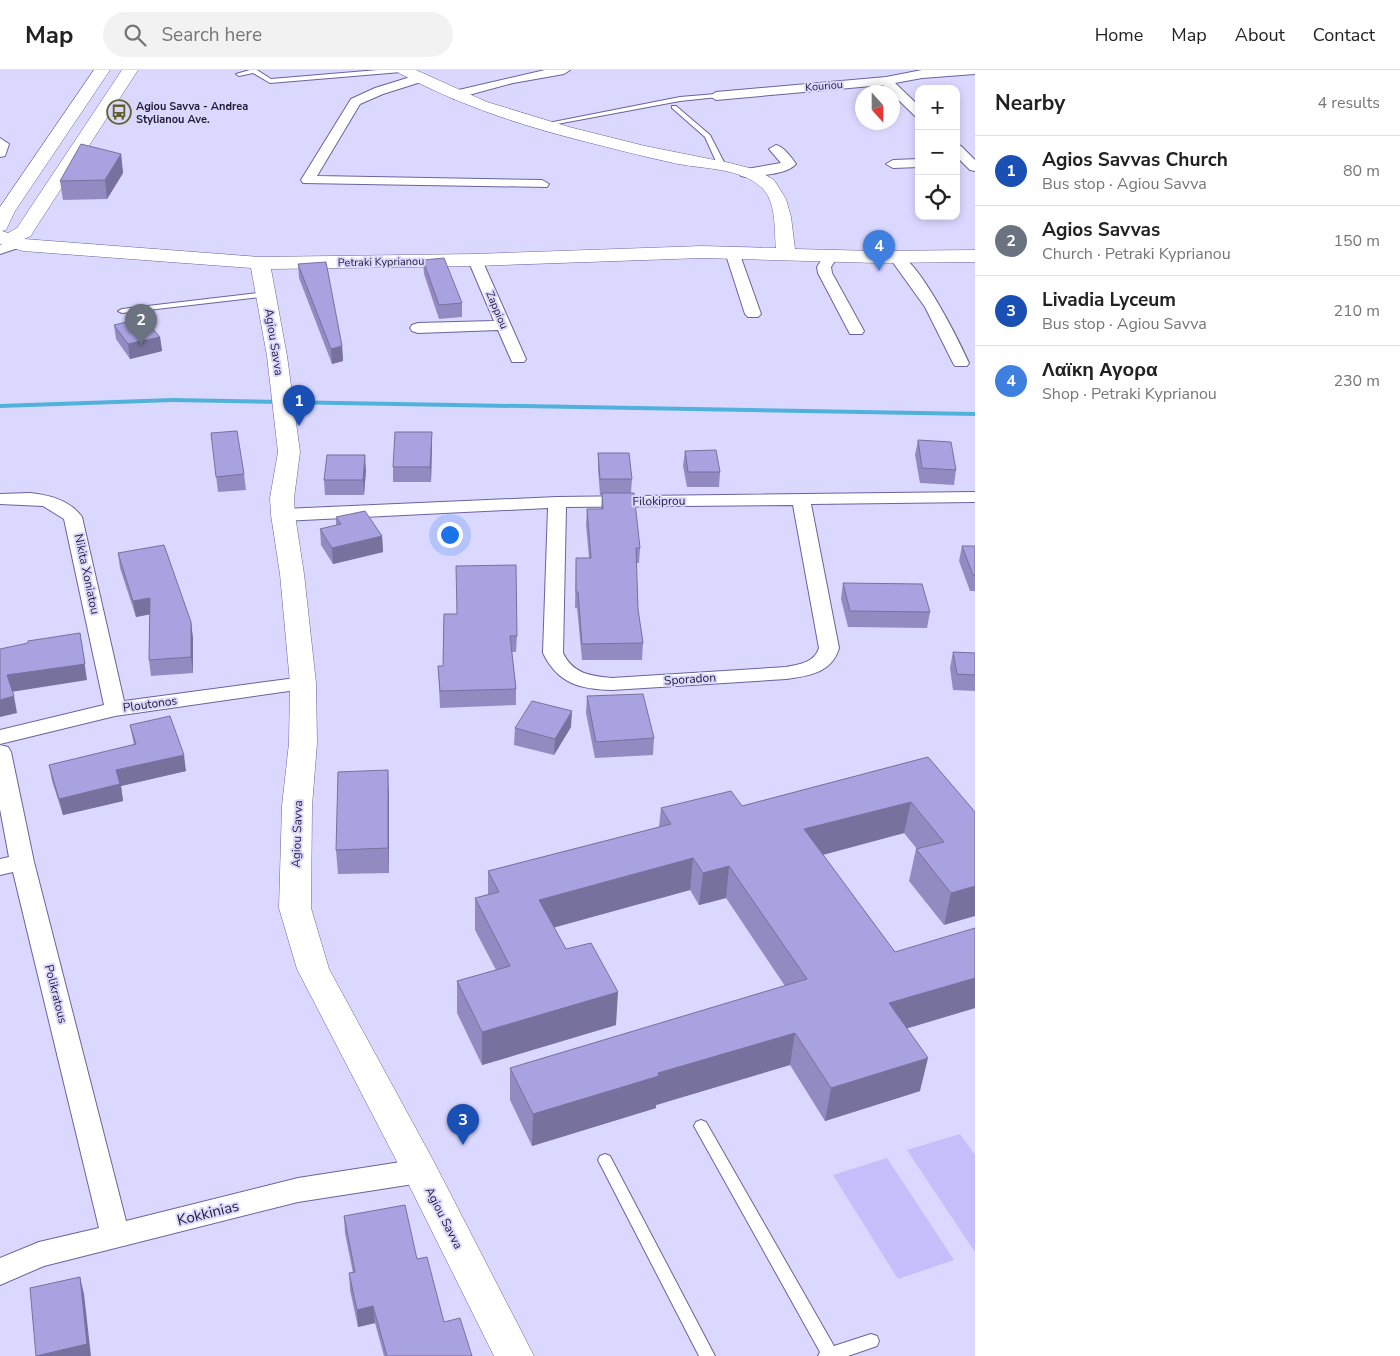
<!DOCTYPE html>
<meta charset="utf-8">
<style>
body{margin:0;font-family:"Nunito Sans",sans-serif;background:#f2f2f2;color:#222}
.controls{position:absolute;right:15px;top:15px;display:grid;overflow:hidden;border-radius:10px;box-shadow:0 2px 8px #0003}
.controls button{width:45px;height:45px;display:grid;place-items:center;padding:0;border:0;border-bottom:1px solid #e0e0e0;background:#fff;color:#222;font:25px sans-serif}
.compass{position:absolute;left:855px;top:15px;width:45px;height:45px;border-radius:50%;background:#fff;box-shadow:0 2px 8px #0003;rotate:159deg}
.you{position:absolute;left:449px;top:464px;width:18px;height:18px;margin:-12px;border:4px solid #fff;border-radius:50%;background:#1a73e8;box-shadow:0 0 0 8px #1a73e833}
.badge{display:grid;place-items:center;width:32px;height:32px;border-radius:50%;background:#db2777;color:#fff;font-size:16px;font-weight:700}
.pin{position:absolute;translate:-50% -41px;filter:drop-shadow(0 1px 2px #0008)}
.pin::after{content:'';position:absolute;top:26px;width:18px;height:15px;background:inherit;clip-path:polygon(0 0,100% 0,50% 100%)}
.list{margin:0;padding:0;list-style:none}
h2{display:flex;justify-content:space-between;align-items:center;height:65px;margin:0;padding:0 20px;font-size:21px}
h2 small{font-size:16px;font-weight:400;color:#767676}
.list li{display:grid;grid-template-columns:32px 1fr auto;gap:15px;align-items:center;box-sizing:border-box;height:70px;padding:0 20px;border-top:1px solid #e0e0e0}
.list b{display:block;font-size:19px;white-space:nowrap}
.list p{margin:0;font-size:16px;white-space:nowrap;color:#767676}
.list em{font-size:16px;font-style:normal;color:#767676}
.icon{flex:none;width:28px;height:28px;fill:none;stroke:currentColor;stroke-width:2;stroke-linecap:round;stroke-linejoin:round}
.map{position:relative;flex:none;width:975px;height:1286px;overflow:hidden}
header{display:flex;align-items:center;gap:30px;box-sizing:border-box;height:70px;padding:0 25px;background:#fff;border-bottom:1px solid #e0e0e0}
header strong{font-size:24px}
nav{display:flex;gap:28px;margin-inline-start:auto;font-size:18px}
.search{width:350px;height:45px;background:#f2f2f2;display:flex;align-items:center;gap:12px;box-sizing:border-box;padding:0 18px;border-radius:28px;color:#767676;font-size:19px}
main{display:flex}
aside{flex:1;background:#fff}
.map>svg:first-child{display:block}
</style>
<header>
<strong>Map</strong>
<div class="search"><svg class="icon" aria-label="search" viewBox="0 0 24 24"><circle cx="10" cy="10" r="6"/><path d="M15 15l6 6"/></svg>Search here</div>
<nav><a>Home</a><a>Map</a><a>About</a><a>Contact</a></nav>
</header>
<main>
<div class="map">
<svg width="975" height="1286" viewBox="0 0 975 1286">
<rect width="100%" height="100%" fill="#dbd8ff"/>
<path fill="#c4befa" d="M960,1064l15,21v97l-68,-102z
M887,1088l67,102 -56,19 -65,-104z"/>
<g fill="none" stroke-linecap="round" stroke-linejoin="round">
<path fill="#50b1db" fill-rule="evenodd" d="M173,328l802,14v4l-802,-14 -173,6v-4z"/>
<g stroke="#6a639c" stroke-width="2">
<path id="lane" d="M250,0h7l14,9 107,-9h26l-3,2 -131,11 -17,-10 -14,3 -3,-2z
M716,24l3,2 -1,1 -38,4 -139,26 -3,-2 142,-28z
M672,36h4l34,29 17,33 -2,1 -6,-1 -14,-31 -33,-29z
M266,222l4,2 -1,2 -147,17 -4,-2 4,-2z
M701,1050l5,2 128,224 37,-12 6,2 2,5 -2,5 -29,10h-30l2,-4 -126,-226 2,-4z
M605,1084l5,2 105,200h-16l-101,-196 2,-4z"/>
</g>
<g stroke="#6a639c" stroke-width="2">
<path id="street" d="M545,0h25l-6,4 -51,9 -59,16 -6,-4 2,-3z
M922,0h53v4l-53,4 -27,5 24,23v11l-4,-1 -32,-31 -167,15 -6,-4 6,-4 170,-15z
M420,4l6,4 -2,3 -41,13 -23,10 -43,72 225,4 7,4 -2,3 -244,-4 -2,-3 50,-81 24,-11z
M0,68l9,6 -4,12 -5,1z
M776,75c8,2 15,12 20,19 -10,11 -36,11 -50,13l-5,-1 -2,-3 2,-3 40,-7 -12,-14z
M956,75l5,1 14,14v11l-5,-1 -14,-14z
M919,89v8l-26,1 -7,-4 7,-4z
M16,170l5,1 2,3 -2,3 -21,7v-9z
M732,178l5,1 2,3 22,62 -3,3h-10l-3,-3 -20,-62 2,-3z
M831,182l5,1 2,3 -7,11 1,6 32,58 -2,3h-12l-32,-61 -1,-6 9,-14z
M896,183c22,5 63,88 73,110l-2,3h-12l-2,-3 -28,-56 -36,-50 2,-3z
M475,186l5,1 2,3 44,99 -2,3h-12l-14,-32 -80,3 -6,-2 -2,-3 2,-3 6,-2 76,-2 -26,-61 2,-3z
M975,422v10l-164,2 28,144c-7,25 -31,28 -53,31l-174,11c-32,-1 -54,-6 -69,-37l5,-145 -265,13 -6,-2 -3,-4 3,-4 6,-2 274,-12zM793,435l26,143c-5,15 -19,16 -33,19l-174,11c-21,-2 -39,-4 -49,-25l3,-146z
M30,423c19,2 40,7 52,24l42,184 179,-24 7,1 3,5 -3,5 -195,28 -115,28v-14l104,-25 -40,-186 -21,-13 -43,-2v-10z
M0,675l8,2 3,5 23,110 92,359 172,-43 122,-19 10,4 4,8 -4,8 -10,4 -122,19 -254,64 -44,19v-27l39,-16 60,-14 -86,-356 -13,3v-16l9,-2 -9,-48z"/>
</g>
<g stroke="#6a639c" stroke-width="1">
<path id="secondary" d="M94,0h16l-95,141 -9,19 -4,1 6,2 9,-5 105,-158h16l-105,162 -2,4 -7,3 236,18 215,-3 227,-8 74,2c-2,-18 1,-47 -15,-61 -21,-19 -56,-18 -83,-23 -32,-7 -64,-15 -95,-23 -64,-16 -126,-37 -184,-68l-3,-3h20l71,32 82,25 76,19 85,17 27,7 17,10 12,19 5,18 4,32 82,2 98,-1v12l-98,1 -175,-5 -227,8 -204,3 16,87 13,96 -6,46 1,17 9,59 12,109 1,60 -5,63 -1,102 18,61 104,191 101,196h-40l-88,-177 -109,-210 -18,-61 3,-102 7,-63 1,-60 -10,-109 -9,-59 -1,-17 8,-46 -11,-96 -16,-88 -228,-17 -23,-7v-37z"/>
</g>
<use href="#lane" fill="#fff" fill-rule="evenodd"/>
<use href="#street" fill="#fff" fill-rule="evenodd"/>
<use href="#secondary" fill="#fff" fill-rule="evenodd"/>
</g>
<path fill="#918bc1" d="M121,84l2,19 -16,26 -44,1 -3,-19z
M423,190l39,43v14l-23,2 -15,-45z
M298,194l44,82 1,15 -11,3 -33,-86z
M114,255l46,12 2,14 -32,8 -14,-20z
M432,362l-1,50h-38v-15z
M211,363l33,41 2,16 -28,2z
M918,370l38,30 -2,15 -34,-2 -5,-28z
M685,381l35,21 -1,15h-32l-4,-21z
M598,383l34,26 -1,14 9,55 -1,15h-3l2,46 5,34 -1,17h-60l-5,-52h-2l1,-50h13l-3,-34 1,-15h14l1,-14h-2l-2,-27z
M366,400l-2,25h-39l-1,-15z
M336,447l46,19 1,16 -50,12 -12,-19 -1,-16 16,-4z
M962,476h13v45h-5l-11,-30z
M118,483l73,69 2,17v34l-42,3 -2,-16 1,-46 -14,3 -16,-49z
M843,513l87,29 -3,16 -79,-1 -7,-28z
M444,544l73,22 -1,16h-4l4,37v16l-76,3 -2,-42h5z
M953,582l22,1v38l-22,-1 -3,-22z
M587,626l67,42 -1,17 -58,3 -9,-45z
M130,655l56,46 -65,15 2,15 -60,14 -11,-34 -3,-16 85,-20z
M571,657l-17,28 -40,-10 1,-17z
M928,687l47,55 -31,113 -35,-44 7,-32h1l-13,-16 -81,22 72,97 80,56 -68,20 13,63 -95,30 -35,-56 -134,40v3l-124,38 -22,-46v-32l275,-82 -59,-88 -27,7 -9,-15 -136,37 12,22 50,76 -134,40 -25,-52v-32l39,-11 -21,-40v-32l13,-4v-23l171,-44 2,-19 81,-2z
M389,725v78l-51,1 -2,-24z
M344,1146l73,43 27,63 28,34h-88l-9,-33 -17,4 -8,-37 -1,-17h4l-8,-40z"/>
<path fill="#76719d" d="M121,84l2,19 -16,26 -2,-19z
M160,267l2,14 -32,8 -2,-15z
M342,276l1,15 -11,3 -1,-15z
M432,362v15l-1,35 -1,-15z
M365,385l1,15 -2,25 -1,-15z
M382,466l1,16 -50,12 -1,-16z
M150,528l2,16 -16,3 -3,-16z
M191,552l2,17v34l-2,-16z
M80,563l7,47 -76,12 -4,-17z
M14,626l3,17 -17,4v-17z
M572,641l-1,16 -17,28 1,-16z
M184,685l2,16 -65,15 2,15 -60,14 -4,-16 57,-29z
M388,700l1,25v78l-1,-25z
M911,732l-7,31 -105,28 5,-32z
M693,788l-3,32 -152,42 1,-32z
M729,796l-3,32 -27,7 4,-32z
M975,816v30l-31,9 7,-32z
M975,908v30l-93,28 7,-33z
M618,922l-2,33 -134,40v-33z
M795,963l-5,32 -134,40v3l-124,38 1,-32 125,-41z
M928,988l-8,33 -95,30 6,-33z
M80,1207l4,17 7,62h-55z
M373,1236l2,17 -17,4 -1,-17z"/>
<path fill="#a9a2e0" stroke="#76719d" d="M81,74l40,10 -16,26 -45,1z
M444,188l18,45 -23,2 -16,-45z
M326,192l16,84 -11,3 -33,-85z
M143,248l17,19 -32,7 -14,-19z
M237,361l7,43 -28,3 -5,-44z
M395,362h37l-2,35h-37z
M918,370l33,2 5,28 -34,-2z
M716,380l4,22h-32l-3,-21z
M598,383h31l3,26h-32z
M327,385h38l-2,25h-39z
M602,423h32l6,55h-4l2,61 5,34 -61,1 -4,-52h-2v-34h15l-4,-49h16z
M365,441l17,25 -50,12 -12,-19 21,-5 -5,-7z
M164,475l27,77v35l-42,3 1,-62 -17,3 -15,-48z
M962,476h13v29h-2z
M516,495l1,71h-7l6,53 -76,2 -2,-25h5l1,-52h13l-1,-48z
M843,513l79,1 8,28 -80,-1z
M80,563l5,31 -78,11 7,21 -14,4v-51l28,-6v-2z
M953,582l22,1v22l-18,-1z
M643,624l11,44 -58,4 -9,-46z
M532,631l40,10 -17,28 -40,-11z
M170,646l14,39 -68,15 4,14 -61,15 -10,-34 87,-21 -6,-19z
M928,687l47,55v74l-24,7 -35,-44 28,-7 -33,-40 -107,27 91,123 80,-24v50l-86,25 39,55 -97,30 -36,-55 -137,40 1,3 -126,38 -23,-46 297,-89 -78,-113 -26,7 -10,-15 -154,42 27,49 25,-6 27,49 -136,40 -25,-51 53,-15 -35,-68 24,-6 -11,-21 183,-47 -10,-16 70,-17 11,15z
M388,700v78l-52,2 2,-78z
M405,1135l12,54 10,-2 17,65 16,-4 12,38h-85l-14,-50 -16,4 -8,-37 6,-1 -11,-56z
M80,1207l7,67 -51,12 -6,-68z"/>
<defs>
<g id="bus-ring" transform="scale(1.25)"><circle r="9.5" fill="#dbd8ff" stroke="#61612e" stroke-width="1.5"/><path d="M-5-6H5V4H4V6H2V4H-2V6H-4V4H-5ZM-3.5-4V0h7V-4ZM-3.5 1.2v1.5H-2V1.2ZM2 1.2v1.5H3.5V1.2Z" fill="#61612e"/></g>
</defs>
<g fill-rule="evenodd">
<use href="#bus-ring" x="119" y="42"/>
</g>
<g text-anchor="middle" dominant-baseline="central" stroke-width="4" stroke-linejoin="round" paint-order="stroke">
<g font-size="11" fill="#201c34" stroke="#dbd8ff">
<text transform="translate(824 16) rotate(-5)">Kouriou</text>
<text transform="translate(381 192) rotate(-1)">Petraki Kyprianou</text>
<text transform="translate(497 240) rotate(67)">Zappiou</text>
</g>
<g font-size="11" font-weight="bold" fill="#201c34" stroke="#dbd8ff" text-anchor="start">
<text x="136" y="36">Agiou Savva - Andrea<tspan x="136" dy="13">Stylianou Ave.</tspan></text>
</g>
<g font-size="12" fill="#201c34" stroke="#dbd8ff">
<text transform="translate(274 272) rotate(81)">Agiou Savva</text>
<text transform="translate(659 431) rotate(-1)">Filokiprou</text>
<text transform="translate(87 504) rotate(78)">Nikita Xoniatou</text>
<text transform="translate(690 609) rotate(-4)">Sporadon</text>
<text transform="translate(150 634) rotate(-8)">Ploutonos</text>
<text transform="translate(297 764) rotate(-88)">Agiou Savva</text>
<text transform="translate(56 924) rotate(76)">Polikratous</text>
<text transform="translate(444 1148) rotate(63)">Agiou Savva</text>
</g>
<g font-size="15" fill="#201c34" stroke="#dbd8ff">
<text transform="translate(208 1143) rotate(-14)">Kokkinias</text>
</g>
</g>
</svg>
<div class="controls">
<button>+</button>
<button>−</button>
<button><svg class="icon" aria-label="locate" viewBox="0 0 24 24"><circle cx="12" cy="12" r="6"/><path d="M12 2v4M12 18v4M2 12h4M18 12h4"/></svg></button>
</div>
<svg class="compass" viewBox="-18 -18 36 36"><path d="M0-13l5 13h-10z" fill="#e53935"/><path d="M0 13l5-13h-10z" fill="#767676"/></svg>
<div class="you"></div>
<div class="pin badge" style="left:299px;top:356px;background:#1a4fb4">1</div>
<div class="pin badge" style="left:141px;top:275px;background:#6b7280">2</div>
<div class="pin badge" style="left:463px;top:1075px;background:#1a4fb4">3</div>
<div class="pin badge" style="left:879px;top:201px;background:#3f7fe0">4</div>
</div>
<aside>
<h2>Nearby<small>4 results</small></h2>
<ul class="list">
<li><span class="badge" style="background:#1a4fb4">1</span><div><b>Agios Savvas Church</b><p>Bus stop · Agiou Savva</p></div><em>80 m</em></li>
<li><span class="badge" style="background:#6b7280">2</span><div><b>Agios Savvas</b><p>Church · Petraki Kyprianou</p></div><em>150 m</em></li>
<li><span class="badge" style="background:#1a4fb4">3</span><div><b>Livadia Lyceum</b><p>Bus stop · Agiou Savva</p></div><em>210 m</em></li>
<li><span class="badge" style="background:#3f7fe0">4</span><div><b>Λαϊκη Αγορα</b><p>Shop · Petraki Kyprianou</p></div><em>230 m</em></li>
</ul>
</aside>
</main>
